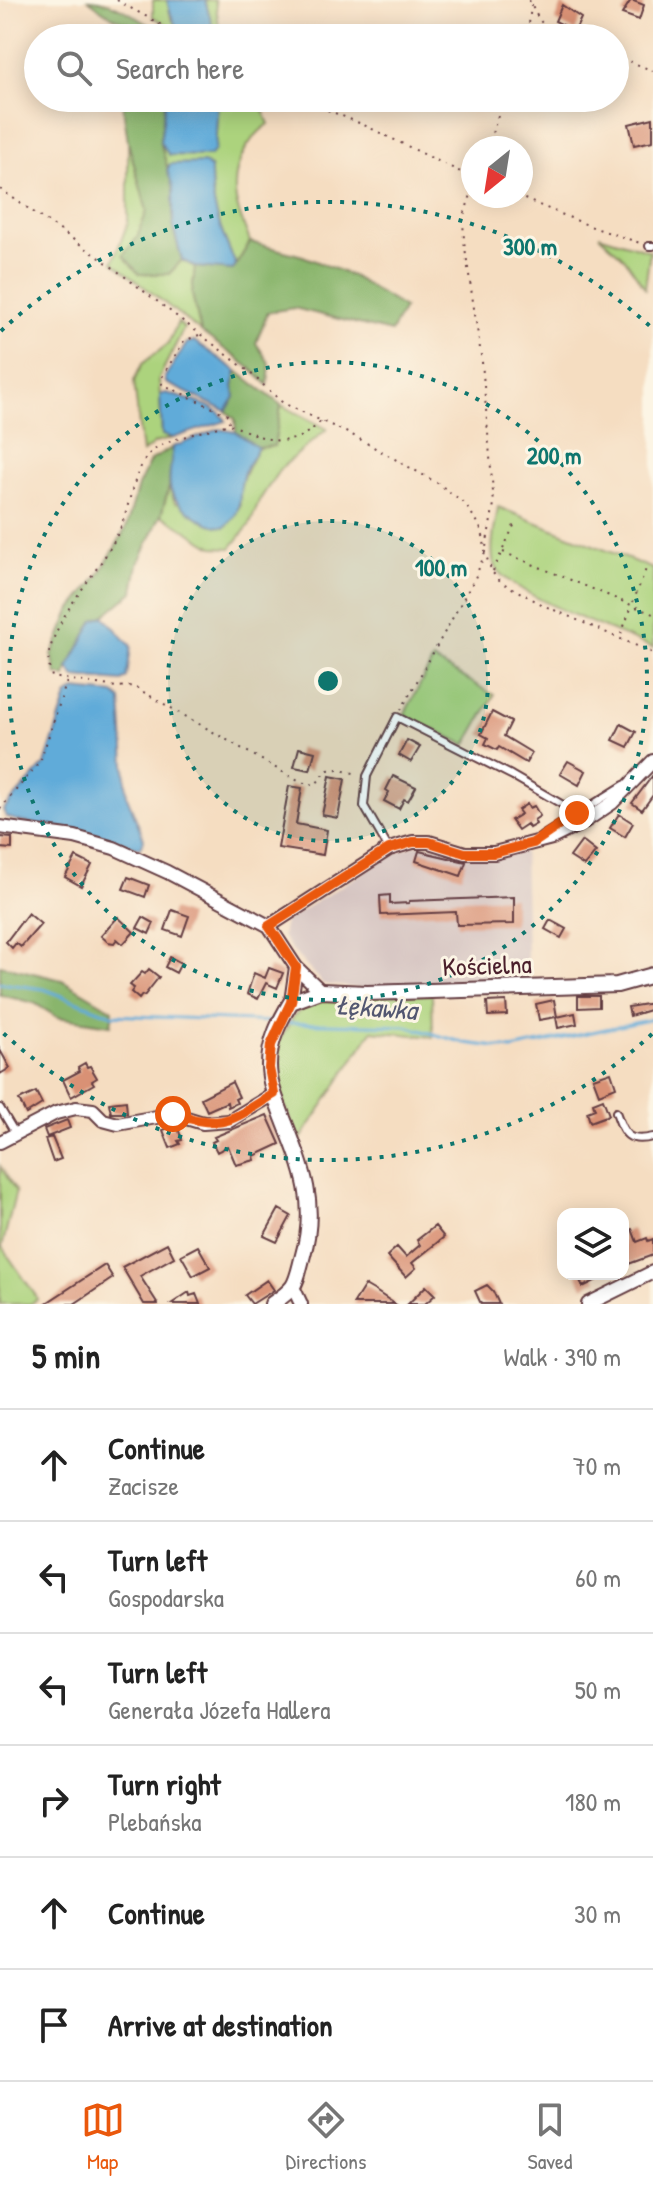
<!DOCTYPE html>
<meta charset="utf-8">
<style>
body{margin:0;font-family:"Patrick Hand",sans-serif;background:#f2f2f2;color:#222}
.controls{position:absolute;right:24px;bottom:24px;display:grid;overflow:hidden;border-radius:16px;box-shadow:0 4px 20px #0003}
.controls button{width:72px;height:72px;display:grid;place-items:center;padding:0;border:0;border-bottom:2px solid #e0e0e0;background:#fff;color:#222;font:40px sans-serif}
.compass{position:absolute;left:461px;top:136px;width:72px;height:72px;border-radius:50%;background:#fff;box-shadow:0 4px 20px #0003;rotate:210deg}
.stop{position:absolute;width:24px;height:24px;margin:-18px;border:6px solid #ea580c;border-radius:50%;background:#fff}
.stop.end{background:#ea580c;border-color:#fff;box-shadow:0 2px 8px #0008}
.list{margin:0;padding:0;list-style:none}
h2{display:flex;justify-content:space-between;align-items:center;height:104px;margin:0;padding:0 32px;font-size:34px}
h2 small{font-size:26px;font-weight:400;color:#767676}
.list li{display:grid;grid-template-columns:52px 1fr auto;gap:24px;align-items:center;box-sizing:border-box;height:112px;padding:0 32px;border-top:2px solid #e0e0e0}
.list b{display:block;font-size:30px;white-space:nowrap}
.list p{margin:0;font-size:26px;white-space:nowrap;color:#767676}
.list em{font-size:26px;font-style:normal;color:#767676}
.icon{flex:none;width:44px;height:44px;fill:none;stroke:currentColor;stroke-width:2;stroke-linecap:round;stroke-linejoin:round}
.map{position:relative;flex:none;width:653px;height:1304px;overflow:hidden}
.search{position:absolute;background:#fff;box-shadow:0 4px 20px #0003;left:24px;right:24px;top:24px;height:88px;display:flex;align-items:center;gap:20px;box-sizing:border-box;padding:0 28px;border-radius:44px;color:#767676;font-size:30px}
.sheet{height:776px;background:#fff}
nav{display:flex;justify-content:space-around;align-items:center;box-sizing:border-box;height:112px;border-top:2px solid #e0e0e0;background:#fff;font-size:22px;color:#767676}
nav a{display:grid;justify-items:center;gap:4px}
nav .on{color:#ea580c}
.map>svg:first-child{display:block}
</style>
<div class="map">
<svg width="653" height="1304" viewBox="0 0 653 1304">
<rect width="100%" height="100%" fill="#fcf5e5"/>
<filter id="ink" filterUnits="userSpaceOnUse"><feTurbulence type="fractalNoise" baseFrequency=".0125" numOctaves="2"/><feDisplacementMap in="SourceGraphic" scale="16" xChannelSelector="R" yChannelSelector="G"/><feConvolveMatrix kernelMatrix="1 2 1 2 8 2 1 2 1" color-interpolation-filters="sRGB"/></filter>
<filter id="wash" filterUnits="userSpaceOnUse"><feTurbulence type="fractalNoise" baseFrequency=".006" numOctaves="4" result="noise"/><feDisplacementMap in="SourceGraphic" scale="32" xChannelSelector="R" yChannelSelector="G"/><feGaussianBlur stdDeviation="1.8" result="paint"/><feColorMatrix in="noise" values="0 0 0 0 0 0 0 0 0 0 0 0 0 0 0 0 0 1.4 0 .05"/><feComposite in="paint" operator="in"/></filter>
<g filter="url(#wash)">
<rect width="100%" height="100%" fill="#f5ddc1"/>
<path fill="#d1bfbe" d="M415,845l109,6 4,132 -162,6 -43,-5 -32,-35 -9,-13 3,-15 108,-67z"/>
<path fill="#acd37d" stroke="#7b7954" stroke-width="2" d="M153,0h14l4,18 13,16 -31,-17z
M205,0h10l6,38h-5z
M218,98h40l11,26c-24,16 -38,46 -33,76 2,14 10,29 14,42l-14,23c-15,-33 -26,-61 -25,-97l-40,-4 -4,6 -7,-28 9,13 46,-5z
M128,142l19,69 -10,27 32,36 13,-14 13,7 -3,27 9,38 -88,-70 15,-40z
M599,235l51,16 -5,37 -20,-29z
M178,322l6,6 -25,50 3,57 11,3 -18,5 -13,10 -8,-72 8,-17 26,-20z
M281,405l46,24 -47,40 -21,32 -9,23 -19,24 -18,-1 -52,-32 8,-28 6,16 65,4c-3,-22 7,-39 18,-59l16,-2z
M498,507l155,62v79c-30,-14 -151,-56 -159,-84 -5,-16 2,-41 4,-57z
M433,660l61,35 -28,50 -62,-30z
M432,994l1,43 -61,-6 -74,112 -15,-42 -8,-35 1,-20 18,-30 23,-19z
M0,1166l16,25 -14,56 36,52 -8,5h-30z"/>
<path fill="#89b56c" stroke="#6a6a4c" stroke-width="2" d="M88,0c28,0 57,22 80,38h-22l5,-12c-25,2 -43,-11 -63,-26z
M126,98h40l-6,44 13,45v40l9,33 -13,14h-30l-16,-19 14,-17 10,-27 -19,-69 -5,-35z
M250,242l53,14 49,20 52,32 -13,24 -97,-24 -26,4 -12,31 14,21 -2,21 -19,-18 -48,-35 -9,-38 3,-27 38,3z
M237,371l44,34 -7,41 -16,2 -22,-16 -1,-13 -9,-8 9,-14 -2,-11z
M173,447l-4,40 -8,28 -23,49 -5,28 -29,24 -10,4 -26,48 -2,9 -10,-3 -4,-19 18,-44 29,-36 27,-47 12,-42 12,-25z
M0,965l62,15 51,30 -2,15 -54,-8 -23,-14 -34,-8z"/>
<path fill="#61abd9" stroke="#566582" stroke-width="2" d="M167,0h38l11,38c-8,0 -20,2 -27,0 -14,-5 -19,-26 -22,-38z
M166,98h52l-3,52 -5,6 -41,-1 -9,-13z
M204,163l7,5c-1,36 10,64 25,97l-3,5 -38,-3 -13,-7 -9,-33v-40l-6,-17 3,-6z
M194,341l43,30 -4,15 2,11 -9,14 -60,-28 -1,-6 22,-34z
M166,393c17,6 52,11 60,28l-53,17 -11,-3 -2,-40z
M219,429l17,3 22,16c-5,8 -10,16 -14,24 -8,24 2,38 -19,55 -15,-1 -22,-6 -34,-14 -30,-20 -21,-35 -18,-66z
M104,616l27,30 -4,31 -5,4 -47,-4 -7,-9 26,-48z
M75,690l39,4 7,6 6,97 17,42 -4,9 -40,-13 -78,-13 -16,-5 -3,-7 42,-46 22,-68z"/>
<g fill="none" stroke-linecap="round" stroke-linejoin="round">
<path stroke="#61abd9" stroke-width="3" d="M0,983l44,6 68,26 163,7
M287,1023l119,3 59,17 47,6 141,-30"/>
</g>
<g id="blocks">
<path fill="#d99174" d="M631,0l13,5 -5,15 -17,-6z
M562,5l19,13 -6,13 -20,-10z
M653,118v23l-19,4 -5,-21z
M492,712l19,10 -7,14 28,17 -6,10 -27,-16 -2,3 -12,-6 3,-6 -7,-4z
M621,724l15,8 -8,15 -15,-7z
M407,740l13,7 -9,15 -12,-7z
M299,748l16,4 -5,18 -16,-3z
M568,761l18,10 -7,14 -19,-11z
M653,775v20l-11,15 -10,-7z
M330,776l15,3 -7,39 -16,-3z
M393,776l23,11 -8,14 -4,-2 -5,10 -15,-8 5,-9 -3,-2z
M289,786l13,2 -6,36 31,6 -4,25 -45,-7z
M527,804l2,4 5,-2 6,10 -6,4 2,4 -7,4 -2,-4 -9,6 -7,-10 10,-6 -3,-4z
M619,814l14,9 -8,14 -15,-9z
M0,837l12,1v11l-12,-1z
M582,841l14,11 -12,14 -14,-9z
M419,851l47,11 -5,14 -45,-15z
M76,857l16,8 -11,21 -16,-9z
M128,877l21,8 -4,12 -22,-8z
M390,895v9l19,-1v-2l105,-4v27l-57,1 -1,-13 -75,3 -1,-19z
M172,910l17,6 -7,20 -17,-6z
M28,913l13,11 -20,23 -5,-4 -4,5 -6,-6z
M118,917l16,15 -11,12 -6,-5 -3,4 -6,-1 -7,-6z
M143,917l11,6 -5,11 -12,-6z
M550,920l16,9 -5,9 -16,-9z
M170,957l11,6 -5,10 -11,-6z
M269,968l14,5 -6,15 -11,-5 -8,16 -11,-5 7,-21 11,5z
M149,969l10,8 -15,19 -2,-1 -3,4 -8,-7 3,-4 -4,-3 12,-13 3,2z
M578,996h21v11l-21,1z
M554,1000l3,17 18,-4 2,11 -19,4 -2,-11 -17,3 -3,-16z
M506,1001l1,14 -19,1 -1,-14z
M653,1003v6l-23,7 -2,-9z
M0,1050l10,18 -10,6z
M85,1063l2,4 3,-1 7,12 -5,3 2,3 -23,13 -8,-17 17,-9 -2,-4z
M611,1072l5,15 -17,7 -6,-16z
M232,1082l7,15 -4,2 2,4 -9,4 -1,-5 -20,9 -6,-13z
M36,1092l6,12 -16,10 -7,-14z
M603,1099l6,16 -19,7 -3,-10 8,-3 -2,-6z
M126,1101l1,12h-16l-2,-10z
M267,1115l13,29 -26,12 1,4 -19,5 -8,-19 -11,6 -5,-10 4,-2 -2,-3z
M67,1120l3,8 -23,9 -3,-8z
M177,1125l5,15 -4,1 2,3 -10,4 -7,-18z
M52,1137l9,22 -8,3 -8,-23z
M279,1209l12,7 -14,26 -13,-6z
M435,1226l9,11 -32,26 4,5 -10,9 -19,-21 10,-9 9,10 14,-12 -3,-5z
M632,1229l5,13 10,-4 1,3 5,-2v16l-30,11v-33z
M167,1243l7,14 -34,19 18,28h-14l-22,-37z
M198,1246l12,21 -17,9 -12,-21z
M105,1265l8,13 -39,26h-29z
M577,1274h17l3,6 -14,7z
M267,1280l7,10 -22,14 -7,-9z
M365,1285l12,7 18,12h-42z
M487,1285l6,6 6,13h-18l-6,-13z
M426,1286l9,9 -10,9h-17z
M189,1292l1,4 6,-2 4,10h-29z"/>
</g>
</g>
<g filter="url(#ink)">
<use href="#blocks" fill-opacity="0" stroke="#643c42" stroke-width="2"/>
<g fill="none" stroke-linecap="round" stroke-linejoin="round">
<g stroke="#643c42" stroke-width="10">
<path id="service" d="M649,246h4
M542,836l82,-51
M389,849l-25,-43 3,-30 30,-59 114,58 66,38
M0,1108l15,25
M616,1112c8,23 12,31 37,25"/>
</g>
<g stroke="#643c42" stroke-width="16">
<path id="minor" d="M0,827l75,10 39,11 53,24 102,54 27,41 25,24
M269,926l120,-77 24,-7h16l36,11h29l58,-15 32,-16 28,-19 41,-42
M291,1002l5,-35
M0,1142l56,-29 20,-5 17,2 10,10 15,4 55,-10 30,9 26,-2 45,-27
M294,1289l7,15
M588,1304l65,-32"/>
</g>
<g stroke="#643c42" stroke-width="18">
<path id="tertiary" d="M272,1304c26,-18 23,-19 31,-49 15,-52 -1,-89 -20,-137 -6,-17 -14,-34 -14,-53 0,-23 10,-43 22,-63l30,-11 46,2 250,-8 36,-10"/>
</g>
<path stroke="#643c42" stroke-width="2" stroke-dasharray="2 6" stroke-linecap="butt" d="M117,0c20,13 44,22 62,38
M529,0c11,23 14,29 38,38
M524,38l5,-14 2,-19
M615,55l38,16
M298,98l66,27 109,53
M487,148l17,-50
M0,189l103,71 144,110 36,33 71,33 85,48 24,18 16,22 5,15 1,14 7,19 9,10 44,24 108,47
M473,189l-10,29 1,23 18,121 12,142 -8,43
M517,196l78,32 48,16
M199,335l-15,6 -22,36v7l66,31 1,7
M320,422c-32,32 -55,16 -91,2 -17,5 -64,16 -76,26 -19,18 -22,50 -31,74 -18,46 -61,80 -73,129 -2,9 1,16 3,24l64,10 17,-1 167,96 15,3 13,-15 8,-1 22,5
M503,552l150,62
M493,571l23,-50
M633,602l13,-33
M621,634l11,-28
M401,710l74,-132 10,-25
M0,809l40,-47 27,-81"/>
<use href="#service" stroke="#fff" stroke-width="6"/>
<use href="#minor" stroke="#fff" stroke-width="12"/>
<use href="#tertiary" stroke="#fff" stroke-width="14"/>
</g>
</g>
<g fill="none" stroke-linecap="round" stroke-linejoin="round" filter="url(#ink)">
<path stroke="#ea580c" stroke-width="10" d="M173,1114c53,16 56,7 101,-20l-5,-26 2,-23 20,-43 5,-35 -27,-41 120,-77 24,-7h16l36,11h29l39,-10 44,-30"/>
</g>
<circle cx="328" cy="681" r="160" fill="#0f766e" fill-opacity=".12"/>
<g fill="none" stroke="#0f766e" stroke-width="4" stroke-dasharray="4 8">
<circle cx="328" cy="681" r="160"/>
<circle cx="328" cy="681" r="319"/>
<path d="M652 1034A479 479 0 0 1 1 1031M1 331A479 479 0 0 1 652 328"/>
</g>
<g text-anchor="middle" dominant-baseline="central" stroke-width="6" stroke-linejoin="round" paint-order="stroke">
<g font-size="26" fill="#4a1f2b" stroke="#fcf5e5">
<text transform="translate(487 965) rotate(-2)">Kościelna</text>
</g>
<g font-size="28" font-style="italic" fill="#535771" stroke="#fcf5e5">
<text transform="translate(376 1007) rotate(4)">Łękawka</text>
</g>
</g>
<circle cx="328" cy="681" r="12" fill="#0f766e" stroke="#fcf5e5" stroke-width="4"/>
<g font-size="24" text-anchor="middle" font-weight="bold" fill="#0f766e" stroke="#fcf5e5" stroke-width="6" stroke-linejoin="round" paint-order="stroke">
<text x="530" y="255">300 m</text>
<text x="554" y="464">200 m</text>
<text x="441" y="576">100 m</text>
</g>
</svg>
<div class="controls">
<button><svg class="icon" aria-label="layers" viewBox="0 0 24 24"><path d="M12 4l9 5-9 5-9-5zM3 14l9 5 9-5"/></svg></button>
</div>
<svg class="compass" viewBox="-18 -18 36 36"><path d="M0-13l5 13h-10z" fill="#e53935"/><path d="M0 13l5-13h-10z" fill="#767676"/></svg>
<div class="stop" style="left:173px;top:1114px"></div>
<div class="stop end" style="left:577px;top:813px"></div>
<div class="search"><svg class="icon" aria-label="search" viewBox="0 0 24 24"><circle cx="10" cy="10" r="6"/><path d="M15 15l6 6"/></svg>Search here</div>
</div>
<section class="sheet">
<h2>5 min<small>Walk · 390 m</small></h2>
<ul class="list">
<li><svg class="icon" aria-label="ahead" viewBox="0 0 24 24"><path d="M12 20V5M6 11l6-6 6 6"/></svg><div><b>Continue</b><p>Zacisze</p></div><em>70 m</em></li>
<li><svg class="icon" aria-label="left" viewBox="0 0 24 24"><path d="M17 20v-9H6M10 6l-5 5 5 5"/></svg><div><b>Turn left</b><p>Gospodarska</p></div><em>60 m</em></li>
<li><svg class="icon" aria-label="left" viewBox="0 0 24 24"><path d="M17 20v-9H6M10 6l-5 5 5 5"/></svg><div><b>Turn left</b><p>Generała Józefa Hallera</p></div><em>50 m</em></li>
<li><svg class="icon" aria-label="right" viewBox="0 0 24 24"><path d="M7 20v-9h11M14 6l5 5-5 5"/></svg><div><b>Turn right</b><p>Plebańska</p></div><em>180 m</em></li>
<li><svg class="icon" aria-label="ahead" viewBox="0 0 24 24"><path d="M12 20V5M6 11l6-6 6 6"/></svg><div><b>Continue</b></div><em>30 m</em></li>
<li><svg class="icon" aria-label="arrive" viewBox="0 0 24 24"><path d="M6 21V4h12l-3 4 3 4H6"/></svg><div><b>Arrive at destination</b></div></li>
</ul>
</section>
<nav>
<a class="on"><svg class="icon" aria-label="map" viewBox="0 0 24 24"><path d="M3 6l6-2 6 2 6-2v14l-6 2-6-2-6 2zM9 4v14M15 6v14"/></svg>Map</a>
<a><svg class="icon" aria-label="directions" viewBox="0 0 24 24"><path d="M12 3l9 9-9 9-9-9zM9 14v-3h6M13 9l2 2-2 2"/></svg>Directions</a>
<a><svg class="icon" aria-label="saved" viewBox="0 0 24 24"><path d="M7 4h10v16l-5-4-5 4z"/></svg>Saved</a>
</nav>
